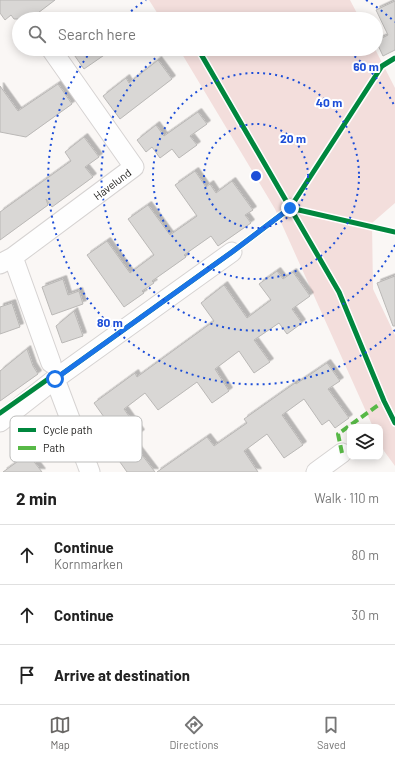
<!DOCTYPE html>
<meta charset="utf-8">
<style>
body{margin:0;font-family:Barlow,sans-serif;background:#f2f2f2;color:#222}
.controls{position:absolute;right:12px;bottom:12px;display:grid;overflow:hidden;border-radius:8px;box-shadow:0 2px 10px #0003}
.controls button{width:36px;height:36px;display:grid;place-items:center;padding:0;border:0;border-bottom:1px solid #e0e0e0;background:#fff;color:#222;font:20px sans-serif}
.stop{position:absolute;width:12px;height:12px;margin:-9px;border:3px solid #1a73e8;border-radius:50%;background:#fff}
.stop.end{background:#1a73e8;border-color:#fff;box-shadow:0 1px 4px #0008}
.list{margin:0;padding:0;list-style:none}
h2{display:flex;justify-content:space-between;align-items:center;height:52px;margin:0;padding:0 16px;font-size:17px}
h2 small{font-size:13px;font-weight:400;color:#767676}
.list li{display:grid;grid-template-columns:26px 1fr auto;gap:12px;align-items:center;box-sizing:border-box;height:60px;padding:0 16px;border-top:1px solid #e0e0e0}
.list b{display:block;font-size:15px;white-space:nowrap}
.list p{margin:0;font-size:13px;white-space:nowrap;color:#767676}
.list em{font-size:13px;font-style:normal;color:#767676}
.icon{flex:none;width:22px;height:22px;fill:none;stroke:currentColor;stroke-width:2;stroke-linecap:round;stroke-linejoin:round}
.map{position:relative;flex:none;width:395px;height:472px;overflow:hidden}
.search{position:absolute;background:#fff;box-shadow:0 2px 10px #0003;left:12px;right:12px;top:12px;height:44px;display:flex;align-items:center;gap:10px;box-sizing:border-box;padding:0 14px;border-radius:22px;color:#767676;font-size:15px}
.sheet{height:232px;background:#fff}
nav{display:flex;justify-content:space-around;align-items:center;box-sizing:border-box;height:56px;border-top:1px solid #e0e0e0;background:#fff;font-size:11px;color:#767676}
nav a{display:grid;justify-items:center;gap:2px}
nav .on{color:#6a6866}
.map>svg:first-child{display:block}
</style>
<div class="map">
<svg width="395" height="472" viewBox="0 0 395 472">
<defs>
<filter id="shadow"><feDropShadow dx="3.5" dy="-3.5" stdDeviation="0" flood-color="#0004"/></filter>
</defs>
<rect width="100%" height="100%" fill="#faf7f5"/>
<path fill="#f3dedc" d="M149,0h201l10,19h-199z
M179,49h196l20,39v115l-23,20 1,66 22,46v131l-11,-15 -4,-9v-15h-7l-98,-218z"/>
<path fill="#d9d7d5" stroke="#bab8b6" filter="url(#shadow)" d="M0,0h55l-25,19h-16l-3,-4 -6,5 -5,-7z
M395,1v49l-12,6 -7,-15 12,-6 -12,-25z
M70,49h43l-29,20z
M158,60l14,19 -52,40 -17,-23 23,-18 3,5z
M58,84l14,20 -46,33 -26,-5v-46l18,25z
M198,112l9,12 -17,12 7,9 -18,13 -7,-9 -12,9 -8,-11 -6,5 -9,-12 19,-15 8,11z
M84,137l15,20 -14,10 8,10 -41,30 -6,-8 2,6 -48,35v-28l71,-51 -6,-9z
M195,171l11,16 4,-3 6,9 16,-12 21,29 -8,5 6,8 -33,23 -7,-10 -27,19 2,2 -34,24 2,2 -12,8 2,2 -20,14 -37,-52 20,-14 23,32 24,-18 -26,-36 20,-14 22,30 27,-19 -22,-31z
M277,271l6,8 10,-7 17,24 -18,13 10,14 -15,11 -8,-11 -25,17 16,22 -16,11 -15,-22 -24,18 14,22 -17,12 -15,-21 -39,28 -13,-17 -21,16 17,24 -17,12 -30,-42 41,-30 2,4 77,-56 -13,-18 23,-18 23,33 24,-18 -12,-16z
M395,276v50h-2l-16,-43z
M63,279l5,16 11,-4 4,13 -31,11 -10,-28z
M12,303l8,24 -20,7v-27z
M74,311l9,25 -21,7 -6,-17z
M27,349l6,17 5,8 -38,27v-30z
M327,363l13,18 -12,8 21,29 -14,10 -6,-8 -7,5 -18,-26 -22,16 21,30 -19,13 -17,-24 -23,17 14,21h-101l50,-35 7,9 33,-23 -3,-4 51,-36 1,1z
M133,443l22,29h-28l-12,-17z
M28,454l14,18h-39z"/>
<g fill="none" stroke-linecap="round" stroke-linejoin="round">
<g stroke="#d6d3d2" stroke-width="21">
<path id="minor" d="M13,257l38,106
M0,264l13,-7 121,-90 -83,-118
M55,379l35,93
M0,422l55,-43 177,-127
M316,472l26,-19"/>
</g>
<use href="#minor" stroke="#fefefe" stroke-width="19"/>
<path stroke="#58b947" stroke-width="4" stroke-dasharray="8 4" stroke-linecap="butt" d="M342,453l-4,-19 46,-33"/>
<g stroke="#fff" stroke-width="8">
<path id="cycleway" d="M198,49l141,243 45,109 11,22
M290,208l105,24
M0,413l51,-36 4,2 177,-127 58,-44 92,-142 13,-8"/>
</g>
<use href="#cycleway" stroke="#00873e" stroke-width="5"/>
</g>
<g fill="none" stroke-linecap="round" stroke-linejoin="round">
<path stroke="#1a73e8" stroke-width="5" d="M55,379l177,-127 58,-44"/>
</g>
<g fill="none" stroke="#1d4ed8" stroke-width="2" stroke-dasharray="2 4">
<circle cx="256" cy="176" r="52"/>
<circle cx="256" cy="176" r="103"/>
<path d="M395 245A155 155 0 1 1 167 49M345 49A155 155 0 0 1 395 107"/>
<path d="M395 330A207 207 0 0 1 92 50M122 19A207 207 0 0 1 146 0M366 0A207 207 0 0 1 395 22"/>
</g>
<g text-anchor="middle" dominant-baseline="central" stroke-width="4" stroke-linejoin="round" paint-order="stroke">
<g font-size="11" fill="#1c1b19" stroke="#fff">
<text transform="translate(112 184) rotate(-37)">Havelund</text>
</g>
</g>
<rect x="10" y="416" width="132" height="46" rx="6" fill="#fff" stroke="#bbbbba" stroke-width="1"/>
<rect x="18" y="428" width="18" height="4" fill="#00873e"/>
<rect x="18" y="446" width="18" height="4" fill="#58b947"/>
<g font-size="11" fill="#1c1b19">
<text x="43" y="434">Cycle path</text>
<text x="43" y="452">Path</text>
</g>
<circle cx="256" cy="176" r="6" fill="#1d4ed8" stroke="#fff" stroke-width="2"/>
<g font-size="12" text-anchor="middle" font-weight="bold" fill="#1d4ed8" stroke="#fff" stroke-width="4" stroke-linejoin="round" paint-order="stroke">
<text x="366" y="71">60 m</text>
<text x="329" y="107">40 m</text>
<text x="293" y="143">20 m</text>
<text x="110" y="327">80 m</text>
</g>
</svg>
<div class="controls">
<button><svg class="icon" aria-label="layers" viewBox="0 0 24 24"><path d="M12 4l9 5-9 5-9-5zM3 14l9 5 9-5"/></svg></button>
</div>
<div class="stop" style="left:55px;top:379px"></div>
<div class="stop end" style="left:290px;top:208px"></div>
<div class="search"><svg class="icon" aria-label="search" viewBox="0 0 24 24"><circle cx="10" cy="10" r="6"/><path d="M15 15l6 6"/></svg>Search here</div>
</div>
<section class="sheet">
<h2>2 min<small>Walk · 110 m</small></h2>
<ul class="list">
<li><svg class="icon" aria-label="ahead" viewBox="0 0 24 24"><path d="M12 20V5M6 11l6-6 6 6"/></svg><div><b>Continue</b><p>Kornmarken</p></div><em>80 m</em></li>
<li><svg class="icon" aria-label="ahead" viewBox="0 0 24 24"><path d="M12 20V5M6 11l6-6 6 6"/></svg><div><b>Continue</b></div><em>30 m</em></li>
<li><svg class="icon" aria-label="arrive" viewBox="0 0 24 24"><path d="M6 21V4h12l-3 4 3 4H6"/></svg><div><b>Arrive at destination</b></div></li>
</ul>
</section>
<nav>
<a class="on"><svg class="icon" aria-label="map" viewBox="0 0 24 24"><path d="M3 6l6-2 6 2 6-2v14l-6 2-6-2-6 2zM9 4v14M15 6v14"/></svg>Map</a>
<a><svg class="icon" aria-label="directions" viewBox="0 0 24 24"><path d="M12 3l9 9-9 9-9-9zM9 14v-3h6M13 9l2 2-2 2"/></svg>Directions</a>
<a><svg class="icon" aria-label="saved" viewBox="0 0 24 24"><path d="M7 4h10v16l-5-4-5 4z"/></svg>Saved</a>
</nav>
